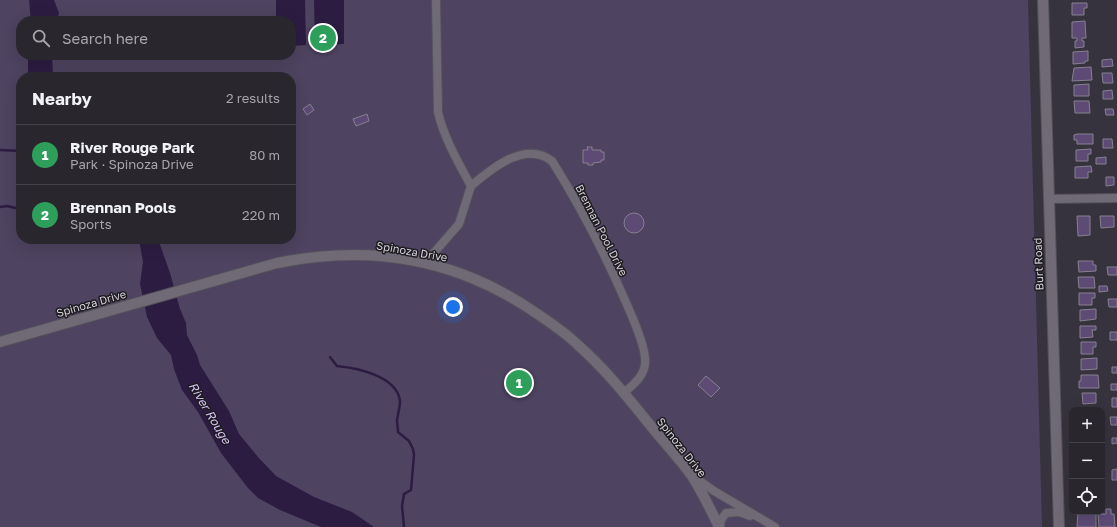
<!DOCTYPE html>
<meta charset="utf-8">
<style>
body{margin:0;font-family:"Golos Text",sans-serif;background:#35323a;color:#f1f3f6}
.controls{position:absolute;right:12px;bottom:12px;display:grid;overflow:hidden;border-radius:8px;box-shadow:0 4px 16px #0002}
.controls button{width:36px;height:36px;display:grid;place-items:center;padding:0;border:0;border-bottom:1px solid #45434a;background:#29262e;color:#f1f3f6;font:20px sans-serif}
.you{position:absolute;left:453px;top:307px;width:14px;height:14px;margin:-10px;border:3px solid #fff;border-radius:50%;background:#1a73e8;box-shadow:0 0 0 6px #1a73e833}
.badge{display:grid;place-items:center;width:26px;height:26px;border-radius:50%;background:#a4c825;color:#fff;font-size:13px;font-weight:700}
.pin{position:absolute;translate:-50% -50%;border:2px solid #fff;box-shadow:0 1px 4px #0006}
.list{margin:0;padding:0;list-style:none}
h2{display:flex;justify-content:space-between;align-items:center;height:52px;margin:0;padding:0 16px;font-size:17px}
h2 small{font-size:13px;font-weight:400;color:#a5a5aa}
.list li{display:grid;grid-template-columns:26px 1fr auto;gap:12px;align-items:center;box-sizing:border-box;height:60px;padding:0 16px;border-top:1px solid #45434a}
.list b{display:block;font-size:15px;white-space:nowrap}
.list p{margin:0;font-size:13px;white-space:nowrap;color:#a5a5aa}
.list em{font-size:13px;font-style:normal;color:#a5a5aa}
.icon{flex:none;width:22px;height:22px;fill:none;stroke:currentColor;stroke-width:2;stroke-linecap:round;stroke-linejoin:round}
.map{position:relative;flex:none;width:1117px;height:527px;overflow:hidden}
.search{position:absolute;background:#29262e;box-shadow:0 4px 16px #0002;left:16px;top:16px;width:280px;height:44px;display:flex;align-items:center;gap:10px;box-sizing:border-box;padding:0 14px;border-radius:16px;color:#a5a5aa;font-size:15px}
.panel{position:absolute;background:#29262e;box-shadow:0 4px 16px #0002;left:16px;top:72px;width:280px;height:172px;border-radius:16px}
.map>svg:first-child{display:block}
</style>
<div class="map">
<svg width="1117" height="527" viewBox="0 0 1117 527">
<rect width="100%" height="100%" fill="#37333e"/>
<path fill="#4e4360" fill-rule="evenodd" d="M0,0h1028l14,527h-1042zM21,21h270v34h-270zM21,77h270v162h-270z"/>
<path fill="#2d1c42" d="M29,0h25l5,13 -2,8h-26z
M276,0h29l1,45 -15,1v-25h-15z
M314,0h30v44l-29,1z
M28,55h24l1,22h-25z
M138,239h20l12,34 10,36 6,14 1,12 10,20 3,10 29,46 10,23 19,23 18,19 38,21 38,15 22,15h-53l-41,-17 -22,-12 -10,-10 -27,-35 -23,-41 -16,-22 -8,-21 -3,-14 -14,-17 -10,-21 -7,-33 3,-22 -3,-17z"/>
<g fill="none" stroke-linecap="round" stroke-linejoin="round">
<path stroke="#2d1c42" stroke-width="2.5" d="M0,150l21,1
M0,207l7,-1 13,3
M330,357l7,9c20,2 60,10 63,35 0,6 -2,13 -3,19 0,4 1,8 1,12l11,9 4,8 1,6 -3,35 -7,4 -2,12 2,21"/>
</g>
<path fill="#5d4b76" stroke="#86818e" d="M1072,3h15v5h-3v7h-12z
M1085,21l1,17h-4v3h2v6l-9,1v-7h2v-3h-5v-16z
M1088,51v10h-3v2l-12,1v-12z
M1112,59l1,7 -11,1v-7z
M1091,67l1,13 -20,1 2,-13z
M1102,73h10l1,10h-10z
M1089,84v12h-15v-11z
M1112,90l1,9h-10v-8z
M1074,101h15l1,12h-15z
M310,104l4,6 -7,5 -4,-6z
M1105,109h8l1,6h-8z
M367,114l2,7 -13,5 -3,-7z
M1077,134h16v10h-16v-4h-3v-5z
M1103,139h9l1,9h-10z
M587,147h5v3h9v2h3v8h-3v2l-8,1v2h-5v-2h-5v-13h5z
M1091,149v5h-3v7h-12v-11z
M1106,157v7h-10v-6z
M1091,166l1,6h-4v6h-13v-11z
M1106,177h8v8l-8,1z
M624 223a10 10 0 1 1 20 0a10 10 0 1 1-20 0Z
M1077,216h13v19l-12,1z
M1100,216h14v11l-13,1z
M1078,261h15v4h3v6l-17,1z
M1107,267h10v8h-9z
M1078,277h16l1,11h-16z
M1099,286h8l1,5 -9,1z
M1079,293h16v5h-3v7h-13z
M1108,299h9v8h-8z
M1096,309v10l-16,2v-11z
M1080,326h16v4h-4l1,7 -13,1z
M1110,332h7v8h-7z
M1081,342h15v5h-3v7h-12z
M1097,358v11l-16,1v-11z
M1112,367h5v6h-5z
M1081,375h17l1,13h-20v-7h2z
M706,376l14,12 -9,9 -13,-12z
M1111,384h6v6h-6z
M1082,393h14v10l-13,1z
M1112,398h5v9h-5z
M1110,417h7v8h-6z
M1112,438h5v5l-5,1z
M1117,469v11h-5v-10z
M1106,509h5v5h3l1,13h-16l-1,-13h8z
M1078,512h18v15h-19z"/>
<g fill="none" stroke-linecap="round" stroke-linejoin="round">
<g stroke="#55525b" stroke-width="10">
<path id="minor" d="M436,0l2,112c6,26 20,50 33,74 20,-17 54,-46 81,-25 29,46 54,95 76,146 6,14 16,36 17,51 2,16 -11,26 -21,35
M1048,199l69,-1
M425,263l34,-39 12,-38
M693,476l21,15 61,36
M720,527l1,-7 5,-7 13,-1 11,4"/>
</g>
<g stroke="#55525b" stroke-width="12">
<path id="tertiary" d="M1043,0l16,527
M0,342l277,-79c94,-19 179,-5 259,50 15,10 30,20 43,33 25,22 46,48 67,74 15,19 32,37 46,56 10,16 19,34 27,51"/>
</g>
<use href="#minor" stroke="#6f6a76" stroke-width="8"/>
<use href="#tertiary" stroke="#6f6a76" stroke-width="10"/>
</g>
<g text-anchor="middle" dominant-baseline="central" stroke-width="3" stroke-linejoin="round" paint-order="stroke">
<g font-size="11" fill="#d4d1d8" stroke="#1e1c21">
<text transform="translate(602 230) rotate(63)">Brennan Pool Drive</text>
<text transform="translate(412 251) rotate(10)">Spinoza Drive</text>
<text transform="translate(1038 264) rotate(-92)">Burt Road</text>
<text transform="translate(91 303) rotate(-16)">Spinoza Drive</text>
<text transform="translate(682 447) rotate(52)">Spinoza Drive</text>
</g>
<g font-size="12" font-style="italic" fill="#d6c1f9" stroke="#1e1c21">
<text transform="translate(210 413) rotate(59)">River Rouge</text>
</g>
</g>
</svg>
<div class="controls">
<button>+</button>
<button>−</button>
<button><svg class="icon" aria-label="locate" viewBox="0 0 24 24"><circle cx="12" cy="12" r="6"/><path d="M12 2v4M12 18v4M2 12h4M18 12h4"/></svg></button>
</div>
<div class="you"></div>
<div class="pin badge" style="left:519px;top:383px;background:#2e9e5b">1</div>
<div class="pin badge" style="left:323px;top:38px;background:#2e9e5b">2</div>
<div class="search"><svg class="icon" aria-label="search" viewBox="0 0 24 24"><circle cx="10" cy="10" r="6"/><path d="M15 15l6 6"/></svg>Search here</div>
<section class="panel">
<h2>Nearby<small>2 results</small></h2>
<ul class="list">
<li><span class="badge" style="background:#2e9e5b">1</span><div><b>River Rouge Park</b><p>Park · Spinoza Drive</p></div><em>80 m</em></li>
<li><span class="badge" style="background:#2e9e5b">2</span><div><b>Brennan Pools</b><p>Sports</p></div><em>220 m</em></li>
</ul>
</section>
</div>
